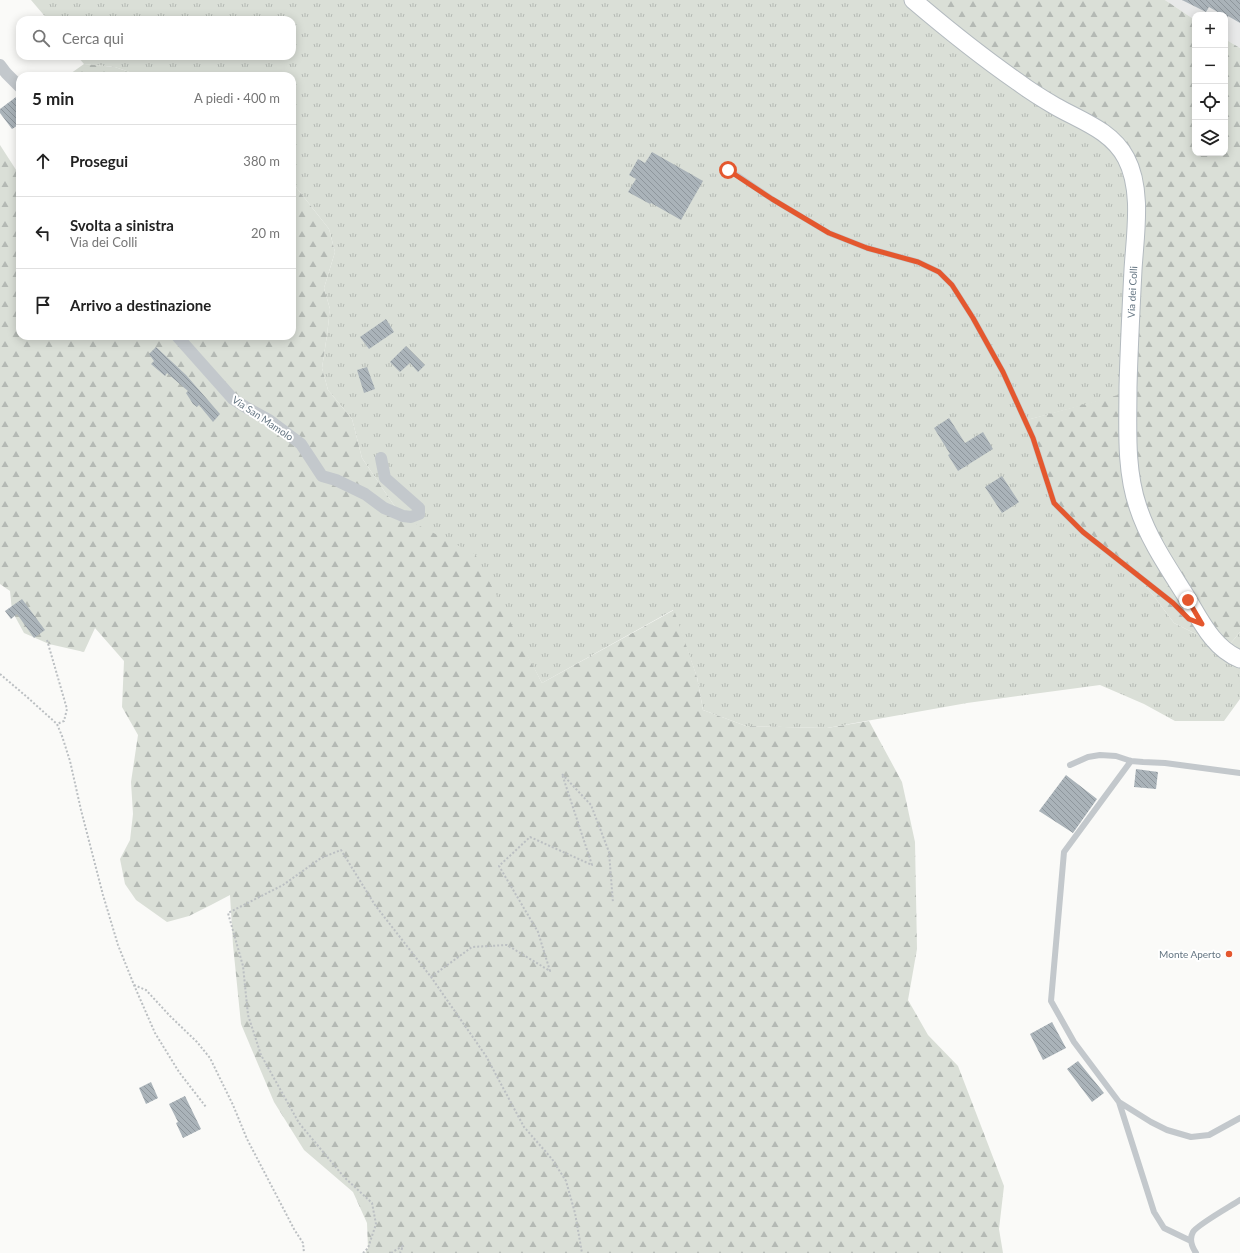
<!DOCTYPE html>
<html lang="it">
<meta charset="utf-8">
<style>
body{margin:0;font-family:Lato,sans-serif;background:#f2f2f2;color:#222}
.controls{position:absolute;right:12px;top:12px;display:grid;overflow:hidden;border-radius:8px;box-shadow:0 2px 10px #0003}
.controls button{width:36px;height:36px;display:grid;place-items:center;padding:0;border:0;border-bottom:1px solid #e0e0e0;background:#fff;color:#222;font:20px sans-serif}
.stop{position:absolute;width:12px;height:12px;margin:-9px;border:3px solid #e4572e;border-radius:50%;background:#fff}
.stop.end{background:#e4572e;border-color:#fff;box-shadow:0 1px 4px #0008}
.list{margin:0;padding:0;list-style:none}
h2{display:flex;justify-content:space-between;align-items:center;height:52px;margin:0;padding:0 16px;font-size:17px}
h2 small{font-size:13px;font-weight:400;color:#767676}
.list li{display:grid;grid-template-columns:26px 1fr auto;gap:12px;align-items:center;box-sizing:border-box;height:72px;padding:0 16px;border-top:1px solid #e0e0e0}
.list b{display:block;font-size:15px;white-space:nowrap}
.list p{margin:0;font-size:13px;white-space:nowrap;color:#767676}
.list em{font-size:13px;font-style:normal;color:#767676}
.icon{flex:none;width:22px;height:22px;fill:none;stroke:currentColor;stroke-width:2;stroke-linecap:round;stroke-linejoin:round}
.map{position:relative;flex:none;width:1240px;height:1253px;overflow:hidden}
.search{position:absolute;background:#fff;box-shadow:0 2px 10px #0003;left:16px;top:16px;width:280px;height:44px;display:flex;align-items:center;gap:10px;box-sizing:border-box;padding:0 14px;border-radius:12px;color:#767676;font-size:15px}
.panel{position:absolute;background:#fff;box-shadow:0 2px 10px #0003;left:16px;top:72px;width:280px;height:268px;border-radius:12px}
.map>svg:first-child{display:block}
</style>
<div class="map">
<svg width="1240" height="1253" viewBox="0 0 1240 1253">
<defs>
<pattern id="grass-tufts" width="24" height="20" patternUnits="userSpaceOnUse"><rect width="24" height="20" fill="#dadfd7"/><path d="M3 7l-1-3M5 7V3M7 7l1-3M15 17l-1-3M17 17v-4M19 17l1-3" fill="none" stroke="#b4b9b4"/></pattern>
<pattern id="forest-firs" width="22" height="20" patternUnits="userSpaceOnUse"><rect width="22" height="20" fill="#dadfd7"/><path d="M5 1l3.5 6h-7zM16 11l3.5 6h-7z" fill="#b4b9b4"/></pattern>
<pattern id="building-back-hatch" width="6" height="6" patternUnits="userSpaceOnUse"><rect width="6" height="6" fill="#aab3b9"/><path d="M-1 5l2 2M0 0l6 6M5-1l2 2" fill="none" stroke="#8e969c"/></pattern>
</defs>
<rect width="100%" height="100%" fill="#fafaf8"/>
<path fill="#e8e9e9" d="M1165,0h75v48l-15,-9v-24h-30v5z"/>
<path fill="url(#grass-tufts)" d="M31,0h884l213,153 1,240 -106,28 105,145 25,29 21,28 52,26 14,-17v67l-16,22h-49l-31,-17 -44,-19 -133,18 -140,25 -81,-2 -43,-16 -6,-33 -24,-67 -131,73 -15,-28 -125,-138 -40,-59 -10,-39 -24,-29 -6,-22 5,-33 3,-26 -6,-21 11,-36 -6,-23 -37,-47v-106h-151l-26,-9 -31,-3 -7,-8h215v-36h-244z"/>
<path fill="url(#forest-firs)" d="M915,0h250l30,20v133h30v-114l15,9v584l-14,17 -52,-26 -21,-28 -25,-29 -67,-58 -38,-87 106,-29 -1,-239 -51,-36z
M84,64l31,3 26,9h-74z
M0,145l20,31v160h272v-154l37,47 6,23 -11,36 6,21 -3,26 -5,33 6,22 24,29 10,39 40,59 73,37 67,129 132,-73 23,67 6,33 43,16 81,2 42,-7 33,61 13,60 2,107 -9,51 20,35 30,31 46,120 -5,43 4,24h-638l3,-5 -1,-25 -14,-31 -49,-42 -30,-48 -33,-78 -8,-79 -3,-50 -19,10 -22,11 -22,6 -31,-22 -11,-16 -5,-25 10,-19 3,-26 -2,-32 7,-47 -16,-28 2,-46 -29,-33 -11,24 -35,-8 -25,-11 -12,-22 -2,-20 -10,-7z"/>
<path fill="url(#building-back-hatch)" d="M1182,0h58v23l-12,-7v2l-3,-3h-2l-14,-8 -3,5z
M20,94v30l-8,5 -12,-16v-4z
M652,152l51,29 -22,39 -30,-17 -1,1 -22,-12 8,-13 -7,-4 9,-16 7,4z
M386,319l8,13 -25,17 -9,-12z
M406,346l19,19 -7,7 -8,-9 -10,9 -10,-10z
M156,347l30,28 34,39 -7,8 -14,-17 -2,2 -4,-3 -7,-11 2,-2 -21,-18 -2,3 -14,-12 3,-3 -5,-7z
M367,367l8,22 -11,4 -7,-23z
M949,418l16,25 18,-11 10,17 -35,22 -10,-16 2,-1 -16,-26z
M1002,476l17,26 -17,11 -17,-26z
M22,599l23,31 -11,8 -17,-24 -6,5 -6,-8z
M1136,769l22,3 -2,17 -22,-2z
M1066,775l31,24 -24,34 -34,-22z
M1052,1022l14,26 -23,12 -13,-26z
M1078,1061l26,32 -12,9 -25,-33z
M151,1082l7,16 -12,6 -7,-16z
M185,1096l16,33 -18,9 -7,-15 2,-1 -9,-18z"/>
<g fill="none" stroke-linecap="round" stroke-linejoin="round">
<g stroke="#b3babf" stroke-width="19">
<path id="secondary" d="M913,0c34,29 69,57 105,82 12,9 25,17 37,24 26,15 56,24 71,52 17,32 9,77 7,112 -2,39 -4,78 -5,117 0,40 -3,82 10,120 10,31 29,59 46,86 15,24 28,55 56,66"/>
</g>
<path stroke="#bbbfc2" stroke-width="2" stroke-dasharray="2 2" stroke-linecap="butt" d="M47,640l20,69 -3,12 -7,3
M0,674l27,23 30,27 5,12 8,25 11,49 22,85 15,50 16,40 21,48 24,39 27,35
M431,977l41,-30 35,-2 43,26 -12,-39 -39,-66 31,-29 62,28 -30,-91 29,31 18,47 4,51
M134,985l12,5 24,26 27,26 13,16 23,47 14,34 47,90 9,14 1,10
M363,1253l5,-5 8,-24 -4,-21 -28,-26 -45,-54 -38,-68 -13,-40 -5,-49 -15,-53 55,-28 38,-27 20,-8 34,55 56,72 55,79 38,71 28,32 14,22 9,32 7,40
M391,1253l12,-7 -3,7"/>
<path stroke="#c3c8cc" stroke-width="6" d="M728,169l44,30 57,34 38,15 51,14 21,10 13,13 21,33 30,54 30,66 21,65 29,29 90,71 16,16 8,3
M1131,761l-67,91 -13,149 23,41 45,60 32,20 16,8 24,7 18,-2 31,-17
M1070,765l18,-8 12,-2 16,1 15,5 12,1 22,1 75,10
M1119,1102l35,110 10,16 27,13
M1196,1253c-4,-6 -7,-14 -3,-21 4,-7 38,-26 47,-32"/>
<path stroke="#c3c8cc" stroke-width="12" d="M0,65l6,8 14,14
M177,336l56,63 14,9 22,12 32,24 21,32 14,4 29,14 19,14 19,8 8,1 8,-3v-6l-34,-30 -4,-20"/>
<use href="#secondary" stroke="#fff" stroke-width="17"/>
</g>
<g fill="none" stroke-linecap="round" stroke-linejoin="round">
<path stroke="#e4572e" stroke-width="5" d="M728,170l44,29 57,34 38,15 51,14 21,10 13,13 21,33 30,54 30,66 21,65 29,29 90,71 16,16 13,5 -14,-24"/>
</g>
<circle fill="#e4572e" stroke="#fff" stroke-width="1.5" cx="1229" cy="954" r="4"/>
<g text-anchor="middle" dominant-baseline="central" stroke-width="4" stroke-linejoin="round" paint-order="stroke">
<g font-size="10" fill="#657683" stroke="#fff">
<text transform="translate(1132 292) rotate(-87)">Via dei Colli</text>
<text transform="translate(263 418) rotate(34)">Via San Mamolo</text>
</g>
<g font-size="10" fill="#657683" stroke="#fff" text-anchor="end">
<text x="1221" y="954">Monte Aperto</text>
</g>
</g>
</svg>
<div class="controls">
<button>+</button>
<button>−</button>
<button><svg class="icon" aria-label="locate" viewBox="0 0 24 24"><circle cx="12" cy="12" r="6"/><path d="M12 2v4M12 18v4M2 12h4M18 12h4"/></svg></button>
<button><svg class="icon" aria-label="layers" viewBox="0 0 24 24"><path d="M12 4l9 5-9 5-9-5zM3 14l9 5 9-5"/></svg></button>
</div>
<div class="stop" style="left:728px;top:170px"></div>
<div class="stop end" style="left:1188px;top:600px"></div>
<div class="search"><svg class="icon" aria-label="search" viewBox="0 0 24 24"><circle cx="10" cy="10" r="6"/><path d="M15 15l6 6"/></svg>Cerca qui</div>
<section class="panel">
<h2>5 min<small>A piedi · 400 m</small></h2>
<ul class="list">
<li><svg class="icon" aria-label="ahead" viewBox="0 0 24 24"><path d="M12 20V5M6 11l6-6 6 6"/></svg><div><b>Prosegui</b></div><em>380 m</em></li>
<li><svg class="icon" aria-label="left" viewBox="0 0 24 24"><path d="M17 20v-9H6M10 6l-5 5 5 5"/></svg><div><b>Svolta a sinistra</b><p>Via dei Colli</p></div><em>20 m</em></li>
<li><svg class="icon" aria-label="arrive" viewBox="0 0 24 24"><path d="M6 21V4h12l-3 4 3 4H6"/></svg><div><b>Arrivo a destinazione</b></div></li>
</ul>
</section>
</div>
